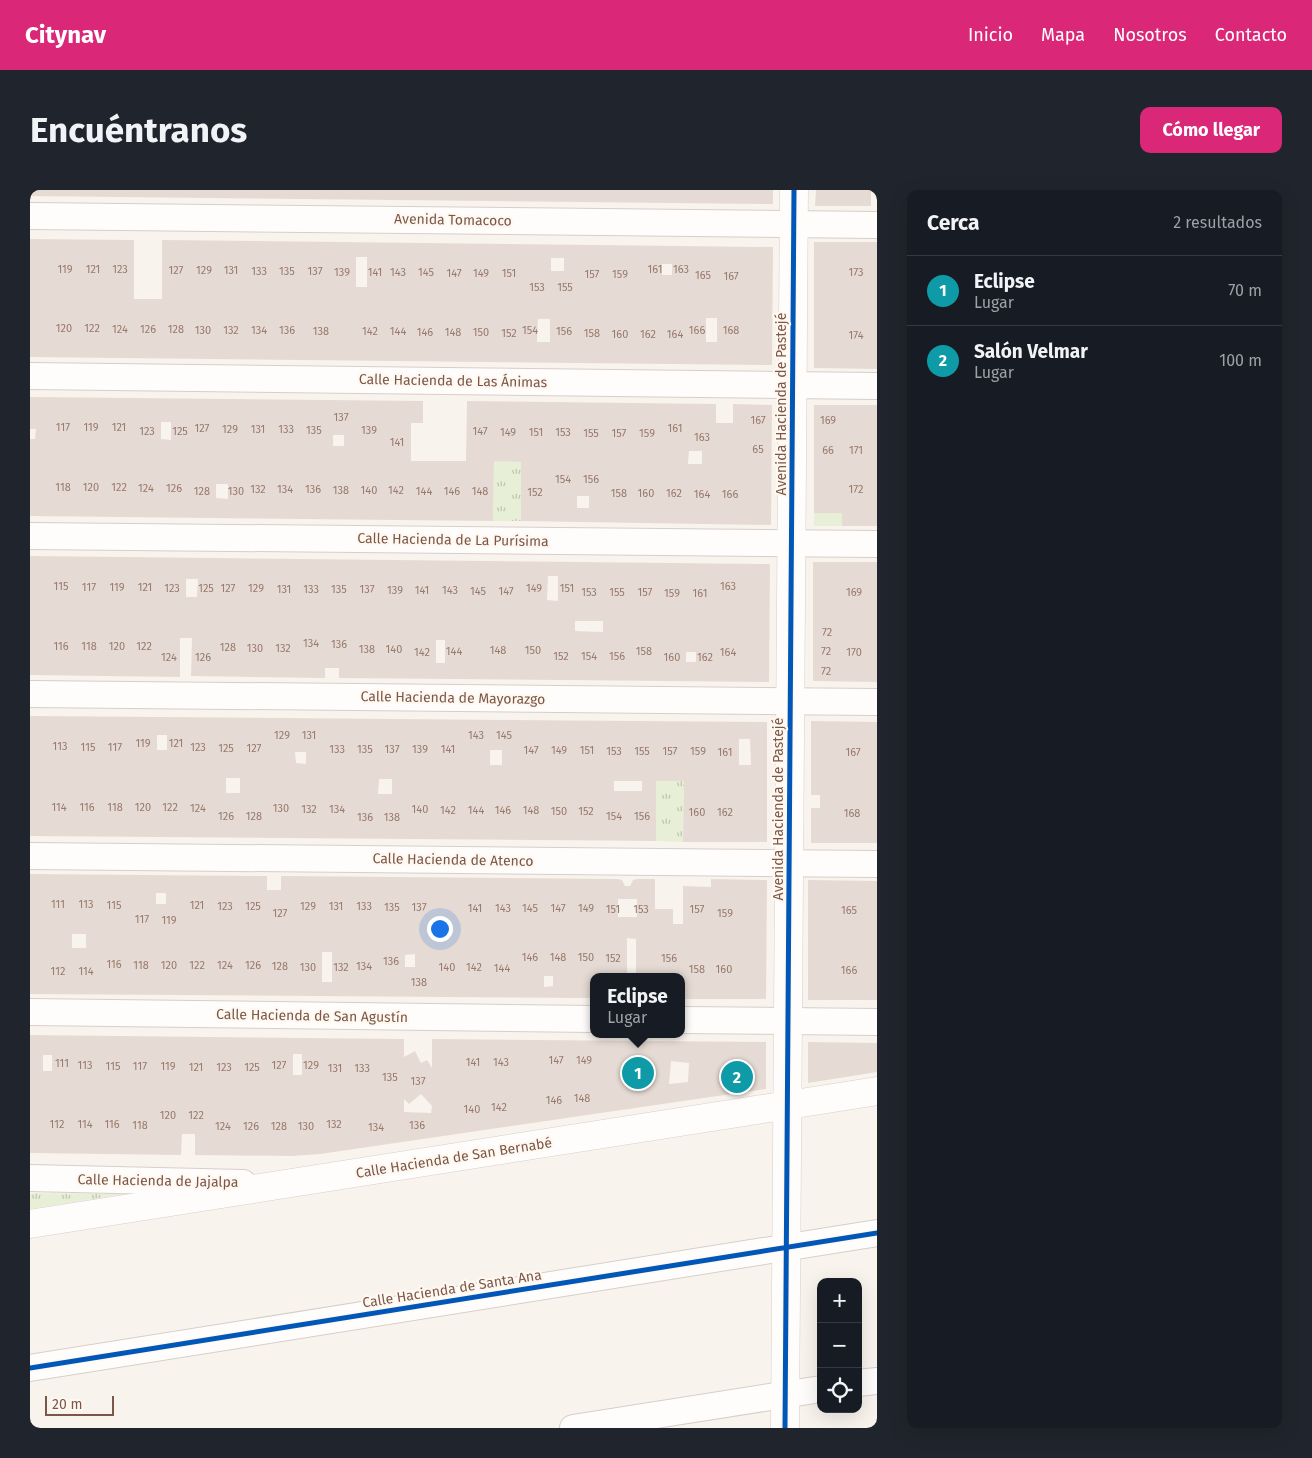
<!DOCTYPE html>
<html lang="es">
<meta charset="utf-8">
<style>
body{margin:0;font-family:"Fira Sans",sans-serif;background:#20242c;color:#f1f3f6}
.controls{position:absolute;right:15px;bottom:15px;display:grid;overflow:hidden;border-radius:10px;box-shadow:0 5px 20px #0002}
.controls button{width:45px;height:45px;display:grid;place-items:center;padding:0;border:0;border-bottom:1px solid #363941;background:#171b24;color:#f1f3f6;font:25px sans-serif}
.scale{position:absolute;left:15px;bottom:12px;width:69px;box-sizing:border-box;padding-left:5px;border:2px solid #7b5749;border-top:0;font-size:14px;line-height:18px;white-space:nowrap;color:#7b5749;-webkit-text-stroke:4px #fff8f0;paint-order:stroke}
.you{position:absolute;left:409px;top:738px;width:18px;height:18px;margin:-12px;border:4px solid #fff;border-radius:50%;background:#1a73e8;box-shadow:0 0 0 8px #1a73e833}
.badge{display:grid;place-items:center;width:32px;height:32px;border-radius:50%;background:#db2777;color:#fff;font-size:16px;font-weight:700}
.pin{position:absolute;translate:-50% -50%;border:2px solid #fff;box-shadow:0 1px 5px #0006}
.popup{position:absolute;left:560px;top:783px;width:95px;height:65px;box-sizing:border-box;display:grid;place-content:center;border-radius:10px;background:#171b24;filter:drop-shadow(0 1px 4px #0005);font-size:16px;white-space:nowrap;color:#9ea1a6}
.popup b{font-size:19px;color:#f1f3f6}
.popup::after{content:'';position:absolute;left:50%;top:100%;margin-left:-10px;border:10px solid transparent;border-top-color:#171b24}
.list{margin:0;padding:0;list-style:none}
h2{display:flex;justify-content:space-between;align-items:center;height:65px;margin:0;padding:0 20px;font-size:21px}
h2 small{font-size:16px;font-weight:400;color:#9ea1a6}
.list li{display:grid;grid-template-columns:32px 1fr auto;gap:15px;align-items:center;box-sizing:border-box;height:70px;padding:0 20px;border-top:1px solid #363941}
.list b{display:block;font-size:19px;white-space:nowrap}
.list p{margin:0;font-size:16px;white-space:nowrap;color:#9ea1a6}
.list em{font-size:16px;font-style:normal;color:#9ea1a6}
.icon{flex:none;width:28px;height:28px;fill:none;stroke:currentColor;stroke-width:2;stroke-linecap:round;stroke-linejoin:round}
.map{position:relative;flex:none;width:847px;height:1238px;overflow:hidden;border-radius:10px}
header{display:flex;align-items:center;gap:30px;box-sizing:border-box;height:70px;padding:0 25px;background:#db2777;color:#fff}
header strong{font-size:24px}
nav{display:flex;gap:28px;margin-inline-start:auto;font-size:18px}
.intro{display:flex;align-items:center;justify-content:space-between;box-sizing:border-box;height:120px;padding:0 30px}
h1{margin:0;font-size:35px}
.button{padding:12px 22px;border-radius:10px;background:#db2777;color:#fff;font-size:18px;font-weight:700}
main{display:flex;gap:30px;padding:0 30px}
aside{flex:1;background:#171b24;border-radius:10px;box-shadow:0 5px 20px #0002}
.map>svg:first-child{display:block}
</style>
<header>
<strong>Citynav</strong>
<nav><a>Inicio</a><a>Mapa</a><a>Nosotros</a><a>Contacto</a></nav>
</header>
<div class="intro"><h1>Encuéntranos</h1><a class="button">Cómo llegar</a></div>
<main>
<div class="map">
<svg width="847" height="1238" viewBox="0 0 847 1238">
<defs>
<pattern id="grass-tufts" width="24" height="20" patternUnits="userSpaceOnUse" patternTransform="scale(1.25)"><rect width="24" height="20" fill="#e7f0d6"/><path d="M3 7l-1-3M5 7V3M7 7l1-3M15 17l-1-3M17 17v-4M19 17l1-3" fill="none" stroke="#c0c5b0"/></pattern>
</defs>
<rect width="100%" height="100%" fill="#f9f3ed"/>
<path fill="url(#grass-tufts)" d="M464,271l27,1v59h-28z
M626,591h28l-1,61 -27,-1z
M0,1003l94,1 -94,15z"/>
<path fill="#e7f0d6" d="M784,323h28v13h-28z"/>
<path fill="#e6dbd4" fill-rule="evenodd" d="M0,0h743v14l-743,-8z
M786,0h55v16h-56z
M0,49l104,1v59h28v-59l611,7 -1,118 -742,-8zM326,67h11v30h-11zM521,68h13v13h-13zM632,74h10v11h-10zM676,128h11v24h-11zM508,129h12v23h-13z
M784,52h63v127l-63,-1z
M0,207l393,4v22h-12v38h55l1,-60 249,3v19h17v-19l39,1 -1,120 -250,-4v-59l-27,-1 -1,60 -463,-5v-77h5l1,-10h-6zM131,232h10v18l-10,-1zM303,245h11v11h-11zM659,261h13v13h-14zM186,294h12v15l-12,-1zM547,306h12v12h-12z
M784,215h63v121h-35v-13h-28z
M0,366l740,8 -1,118 -430,-4v-10h-14v10l-134,-2 1,-38h-12v39l-150,-2zM518,386h10v25l-11,-1zM156,389h12l-1,18h-11zM545,431h28v11l-28,-1zM406,450h9v23h-9zM656,462h10v10h-10z
M783,372h64v120l-64,-1z
M0,526l737,6v120h-84l1,-61h-28v60l-626,-5zM127,545h10v15h-10zM709,549h11l1,26h-12zM460,560h12v15h-12zM265,562h11v12l-10,-1zM196,588h14v15h-14zM349,589h13v15h-14zM584,591h28v10h-28z
M781,531l66,1v121h-66v-35h9v-13h-9z
M0,684l237,2v14h14v-14l337,3 4,1 3,6h5l3,-6 4,-1h18v30h18v15h10v-38l28,1v-8l56,1 -1,119h-84v-22h-46v-38l-9,-1v39h-33v21l-564,-4zM126,703h10v11h-10zM588,709h19v18h-19zM42,744h14v14h-14zM292,762h10v30h-10zM385,764v13h-10v-12zM514,786h9v10l-9,1z
M778,690l69,1v119h-69z
M0,845l374,4v18l11,-6 6,12 6,-3 5,8v-29l334,3v47l-446,65 -28,2 -97,-1v-21h-13l-1,21 -151,-2zM263,864h9v21h-9zM13,865h9v16h-9zM641,871l18,2 -1,19 -19,2zM391,904l11,12 -1,7 -27,-1v-13l5,5z
M778,852l69,1v29l-69,11z"/>
<g fill="none" stroke-linecap="round" stroke-linejoin="round">
<g stroke="#d8cec9" stroke-width="28">
<path id="minor" d="M0,26l847,9
M0,186l847,10
M0,346l847,8
M0,504l847,8
M0,666l847,8
M0,822l564,7
M652,830l195,2
M0,988l213,5
M0,1178l847,-135
M828,1193l19,-2
M543,1238l248,-39"/>
</g>
<g stroke="#d8cec9" stroke-width="29">
<path id="tertiary" d="M0,1034l847,-133
M755,1238l9,-1238"/>
</g>
<use href="#minor" stroke="#fefdfc" stroke-width="26"/>
<use href="#tertiary" stroke="#fefdfc" stroke-width="28"/>
<g stroke="#fff8f0" stroke-width="8">
<path id="cycleway" d="M0,1178l847,-135
M755,1238l9,-1238"/>
</g>
<use href="#cycleway" stroke="#0057b8" stroke-width="5"/>
</g>
<g text-anchor="middle" dominant-baseline="central" stroke-width="4.5" stroke-linejoin="round" paint-order="stroke">
<g font-size="11" fill="#987a6e">
<text x="35" y="79">119</text>
<text x="63" y="79">121</text>
<text x="90" y="79">123</text>
<text x="625" y="79">161</text>
<text x="651" y="79">163</text>
<text x="146" y="80">127</text>
<text x="174" y="80">129</text>
<text x="201" y="80">131</text>
<text x="229" y="81">133</text>
<text x="257" y="81">135</text>
<text x="285" y="81">137</text>
<text x="312" y="82">139</text>
<text x="345" y="82">141</text>
<text x="368" y="82">143</text>
<text x="396" y="82">145</text>
<text x="826" y="82">173</text>
<text x="424" y="83">147</text>
<text x="451" y="83">149</text>
<text x="479" y="83">151</text>
<text x="562" y="84">157</text>
<text x="590" y="84">159</text>
<text x="673" y="85">165</text>
<text x="701" y="86">167</text>
<text x="507" y="97">153</text>
<text x="535" y="97">155</text>
<text x="34" y="138">120</text>
<text x="62" y="138">122</text>
<text x="90" y="139">124</text>
<text x="118" y="139">126</text>
<text x="146" y="139">128</text>
<text x="173" y="140">130</text>
<text x="201" y="140">132</text>
<text x="229" y="140">134</text>
<text x="257" y="140">136</text>
<text x="500" y="140">154</text>
<text x="667" y="140">166</text>
<text x="701" y="140">168</text>
<text x="291" y="141">138</text>
<text x="340" y="141">142</text>
<text x="368" y="141">144</text>
<text x="534" y="141">156</text>
<text x="395" y="142">146</text>
<text x="423" y="142">148</text>
<text x="451" y="142">150</text>
<text x="479" y="143">152</text>
<text x="562" y="143">158</text>
<text x="590" y="144">160</text>
<text x="618" y="144">162</text>
<text x="645" y="144">164</text>
<text x="826" y="145">174</text>
<text x="311" y="227">137</text>
<text x="728" y="230">167</text>
<text x="798" y="230">169</text>
<text x="33" y="237">117</text>
<text x="61" y="237">119</text>
<text x="89" y="237">121</text>
<text x="172" y="238">127</text>
<text x="645" y="238">161</text>
<text x="200" y="239">129</text>
<text x="228" y="239">131</text>
<text x="256" y="239">133</text>
<text x="284" y="240">135</text>
<text x="339" y="240">139</text>
<text x="117" y="241">123</text>
<text x="150" y="241">125</text>
<text x="450" y="241">147</text>
<text x="478" y="242">149</text>
<text x="506" y="242">151</text>
<text x="533" y="242">153</text>
<text x="561" y="243">155</text>
<text x="589" y="243">157</text>
<text x="617" y="243">159</text>
<text x="672" y="247">163</text>
<text x="367" y="252">141</text>
<text x="728" y="259">65</text>
<text x="798" y="260">66</text>
<text x="826" y="260">171</text>
<text x="533" y="289">154</text>
<text x="561" y="289">156</text>
<text x="33" y="297">118</text>
<text x="61" y="297">120</text>
<text x="89" y="297">122</text>
<text x="116" y="298">124</text>
<text x="144" y="298">126</text>
<text x="228" y="299">132</text>
<text x="255" y="299">134</text>
<text x="283" y="299">136</text>
<text x="826" y="299">172</text>
<text x="311" y="300">138</text>
<text x="339" y="300">140</text>
<text x="366" y="300">142</text>
<text x="172" y="301">128</text>
<text x="206" y="301">130</text>
<text x="394" y="301">144</text>
<text x="422" y="301">146</text>
<text x="450" y="301">148</text>
<text x="505" y="302">152</text>
<text x="589" y="303">158</text>
<text x="616" y="303">160</text>
<text x="644" y="303">162</text>
<text x="672" y="304">164</text>
<text x="700" y="304">166</text>
<text x="31" y="396">115</text>
<text x="698" y="396">163</text>
<text x="59" y="397">117</text>
<text x="87" y="397">119</text>
<text x="115" y="397">121</text>
<text x="142" y="398">123</text>
<text x="176" y="398">125</text>
<text x="198" y="398">127</text>
<text x="226" y="398">129</text>
<text x="504" y="398">149</text>
<text x="537" y="398">151</text>
<text x="254" y="399">131</text>
<text x="281" y="399">133</text>
<text x="309" y="399">135</text>
<text x="337" y="399">137</text>
<text x="365" y="400">139</text>
<text x="392" y="400">141</text>
<text x="420" y="400">143</text>
<text x="448" y="401">145</text>
<text x="476" y="401">147</text>
<text x="559" y="402">153</text>
<text x="587" y="402">155</text>
<text x="615" y="402">157</text>
<text x="824" y="402">169</text>
<text x="642" y="403">159</text>
<text x="670" y="403">161</text>
<text x="797" y="442">72</text>
<text x="281" y="453">134</text>
<text x="309" y="454">136</text>
<text x="31" y="456">116</text>
<text x="59" y="456">118</text>
<text x="87" y="456">120</text>
<text x="114" y="456">122</text>
<text x="198" y="457">128</text>
<text x="225" y="458">130</text>
<text x="253" y="458">132</text>
<text x="337" y="459">138</text>
<text x="364" y="459">140</text>
<text x="468" y="460">148</text>
<text x="503" y="460">150</text>
<text x="424" y="461">144</text>
<text x="614" y="461">158</text>
<text x="796" y="461">72</text>
<text x="392" y="462">142</text>
<text x="698" y="462">164</text>
<text x="824" y="462">170</text>
<text x="531" y="466">152</text>
<text x="559" y="466">154</text>
<text x="587" y="466">156</text>
<text x="139" y="467">124</text>
<text x="173" y="467">126</text>
<text x="642" y="467">160</text>
<text x="675" y="467">162</text>
<text x="796" y="481">72</text>
<text x="252" y="545">129</text>
<text x="279" y="545">131</text>
<text x="446" y="545">143</text>
<text x="474" y="545">145</text>
<text x="113" y="553">119</text>
<text x="146" y="553">121</text>
<text x="30" y="556">113</text>
<text x="58" y="557">115</text>
<text x="85" y="557">117</text>
<text x="168" y="557">123</text>
<text x="196" y="558">125</text>
<text x="224" y="558">127</text>
<text x="307" y="559">133</text>
<text x="335" y="559">135</text>
<text x="362" y="559">137</text>
<text x="390" y="559">139</text>
<text x="418" y="559">141</text>
<text x="501" y="560">147</text>
<text x="529" y="560">149</text>
<text x="557" y="560">151</text>
<text x="584" y="561">153</text>
<text x="612" y="561">155</text>
<text x="640" y="561">157</text>
<text x="668" y="561">159</text>
<text x="695" y="562">161</text>
<text x="823" y="562">167</text>
<text x="29" y="617">114</text>
<text x="57" y="617">116</text>
<text x="85" y="617">118</text>
<text x="113" y="617">120</text>
<text x="140" y="617">122</text>
<text x="168" y="618">124</text>
<text x="251" y="618">130</text>
<text x="279" y="619">132</text>
<text x="307" y="619">134</text>
<text x="390" y="619">140</text>
<text x="418" y="620">142</text>
<text x="446" y="620">144</text>
<text x="473" y="620">146</text>
<text x="501" y="620">148</text>
<text x="529" y="621">150</text>
<text x="556" y="621">152</text>
<text x="667" y="622">160</text>
<text x="695" y="622">162</text>
<text x="822" y="623">168</text>
<text x="196" y="626">126</text>
<text x="224" y="626">128</text>
<text x="584" y="626">154</text>
<text x="612" y="626">156</text>
<text x="335" y="627">136</text>
<text x="362" y="627">138</text>
<text x="28" y="714">111</text>
<text x="56" y="714">113</text>
<text x="84" y="715">115</text>
<text x="167" y="715">121</text>
<text x="195" y="716">123</text>
<text x="223" y="716">125</text>
<text x="278" y="716">129</text>
<text x="306" y="716">131</text>
<text x="334" y="716">133</text>
<text x="362" y="717">135</text>
<text x="389" y="717">137</text>
<text x="445" y="718">141</text>
<text x="473" y="718">143</text>
<text x="500" y="718">145</text>
<text x="528" y="718">147</text>
<text x="556" y="718">149</text>
<text x="583" y="719">151</text>
<text x="611" y="719">153</text>
<text x="667" y="719">157</text>
<text x="819" y="720">165</text>
<text x="250" y="723">127</text>
<text x="695" y="723">159</text>
<text x="112" y="729">117</text>
<text x="139" y="730">119</text>
<text x="500" y="767">146</text>
<text x="528" y="767">148</text>
<text x="556" y="767">150</text>
<text x="583" y="768">152</text>
<text x="639" y="768">156</text>
<text x="361" y="771">136</text>
<text x="84" y="774">116</text>
<text x="111" y="775">118</text>
<text x="139" y="775">120</text>
<text x="167" y="775">122</text>
<text x="195" y="775">124</text>
<text x="223" y="775">126</text>
<text x="250" y="776">128</text>
<text x="334" y="776">134</text>
<text x="278" y="777">130</text>
<text x="311" y="777">132</text>
<text x="417" y="777">140</text>
<text x="444" y="777">142</text>
<text x="472" y="778">144</text>
<text x="667" y="779">158</text>
<text x="694" y="779">160</text>
<text x="819" y="780">166</text>
<text x="28" y="781">112</text>
<text x="56" y="781">114</text>
<text x="389" y="792">138</text>
<text x="526" y="870">147</text>
<text x="554" y="870">149</text>
<text x="443" y="872">141</text>
<text x="471" y="872">143</text>
<text x="32" y="873">111</text>
<text x="55" y="875">113</text>
<text x="249" y="875">127</text>
<text x="281" y="875">129</text>
<text x="83" y="876">115</text>
<text x="110" y="876">117</text>
<text x="138" y="876">119</text>
<text x="166" y="877">121</text>
<text x="194" y="877">123</text>
<text x="222" y="877">125</text>
<text x="305" y="878">131</text>
<text x="332" y="878">133</text>
<text x="360" y="887">135</text>
<text x="388" y="891">137</text>
<text x="552" y="908">148</text>
<text x="524" y="910">146</text>
<text x="469" y="917">142</text>
<text x="442" y="919">140</text>
<text x="138" y="925">120</text>
<text x="166" y="925">122</text>
<text x="27" y="934">112</text>
<text x="55" y="934">114</text>
<text x="82" y="934">116</text>
<text x="304" y="934">132</text>
<text x="110" y="935">118</text>
<text x="387" y="935">136</text>
<text x="193" y="936">124</text>
<text x="221" y="936">126</text>
<text x="249" y="936">128</text>
<text x="276" y="936">130</text>
<text x="346" y="937">134</text>
</g>
<g font-size="14" fill="#7b5749" stroke="#fff8f0">
<text transform="translate(423 30) rotate(1)">Avenida Tomacoco</text>
<text transform="translate(423 191) rotate(1)">Calle Hacienda de Las Ánimas</text>
<text transform="translate(751 214) rotate(-90)">Avenida Hacienda de Pastejé</text>
<text transform="translate(423 350) rotate(1)">Calle Hacienda de La Purísima</text>
<text transform="translate(423 508) rotate(1)">Calle Hacienda de Mayorazgo</text>
<text transform="translate(748 619) rotate(-90)">Avenida Hacienda de Pastejé</text>
<text transform="translate(423 670) rotate(1)">Calle Hacienda de Atenco</text>
<text transform="translate(282 826) rotate(1)">Calle Hacienda de San Agustín</text>
<text transform="translate(424 968) rotate(-9)">Calle Hacienda de San Bernabé</text>
<text transform="translate(128 991) rotate(1)">Calle Hacienda de Jajalpa</text>
<text transform="translate(422 1099) rotate(-9)">Calle Hacienda de Santa Ana</text>
</g>
</g>
</svg>
<div class="controls">
<button>+</button>
<button>−</button>
<button><svg class="icon" aria-label="locate" viewBox="0 0 24 24"><circle cx="12" cy="12" r="6"/><path d="M12 2v4M12 18v4M2 12h4M18 12h4"/></svg></button>
</div>
<div class="scale">20 m</div>
<div class="you"></div>
<div class="pin badge" style="left:608px;top:883px;background:#0f9aa8">1</div>
<div class="popup"><b>Eclipse</b>Lugar</div>
<div class="pin badge" style="left:707px;top:887px;background:#0f9aa8">2</div>
</div>
<aside>
<h2>Cerca<small>2 resultados</small></h2>
<ul class="list">
<li><span class="badge" style="background:#0f9aa8">1</span><div><b>Eclipse</b><p>Lugar</p></div><em>70 m</em></li>
<li><span class="badge" style="background:#0f9aa8">2</span><div><b>Salón Velmar</b><p>Lugar</p></div><em>100 m</em></li>
</ul>
</aside>
</main>
